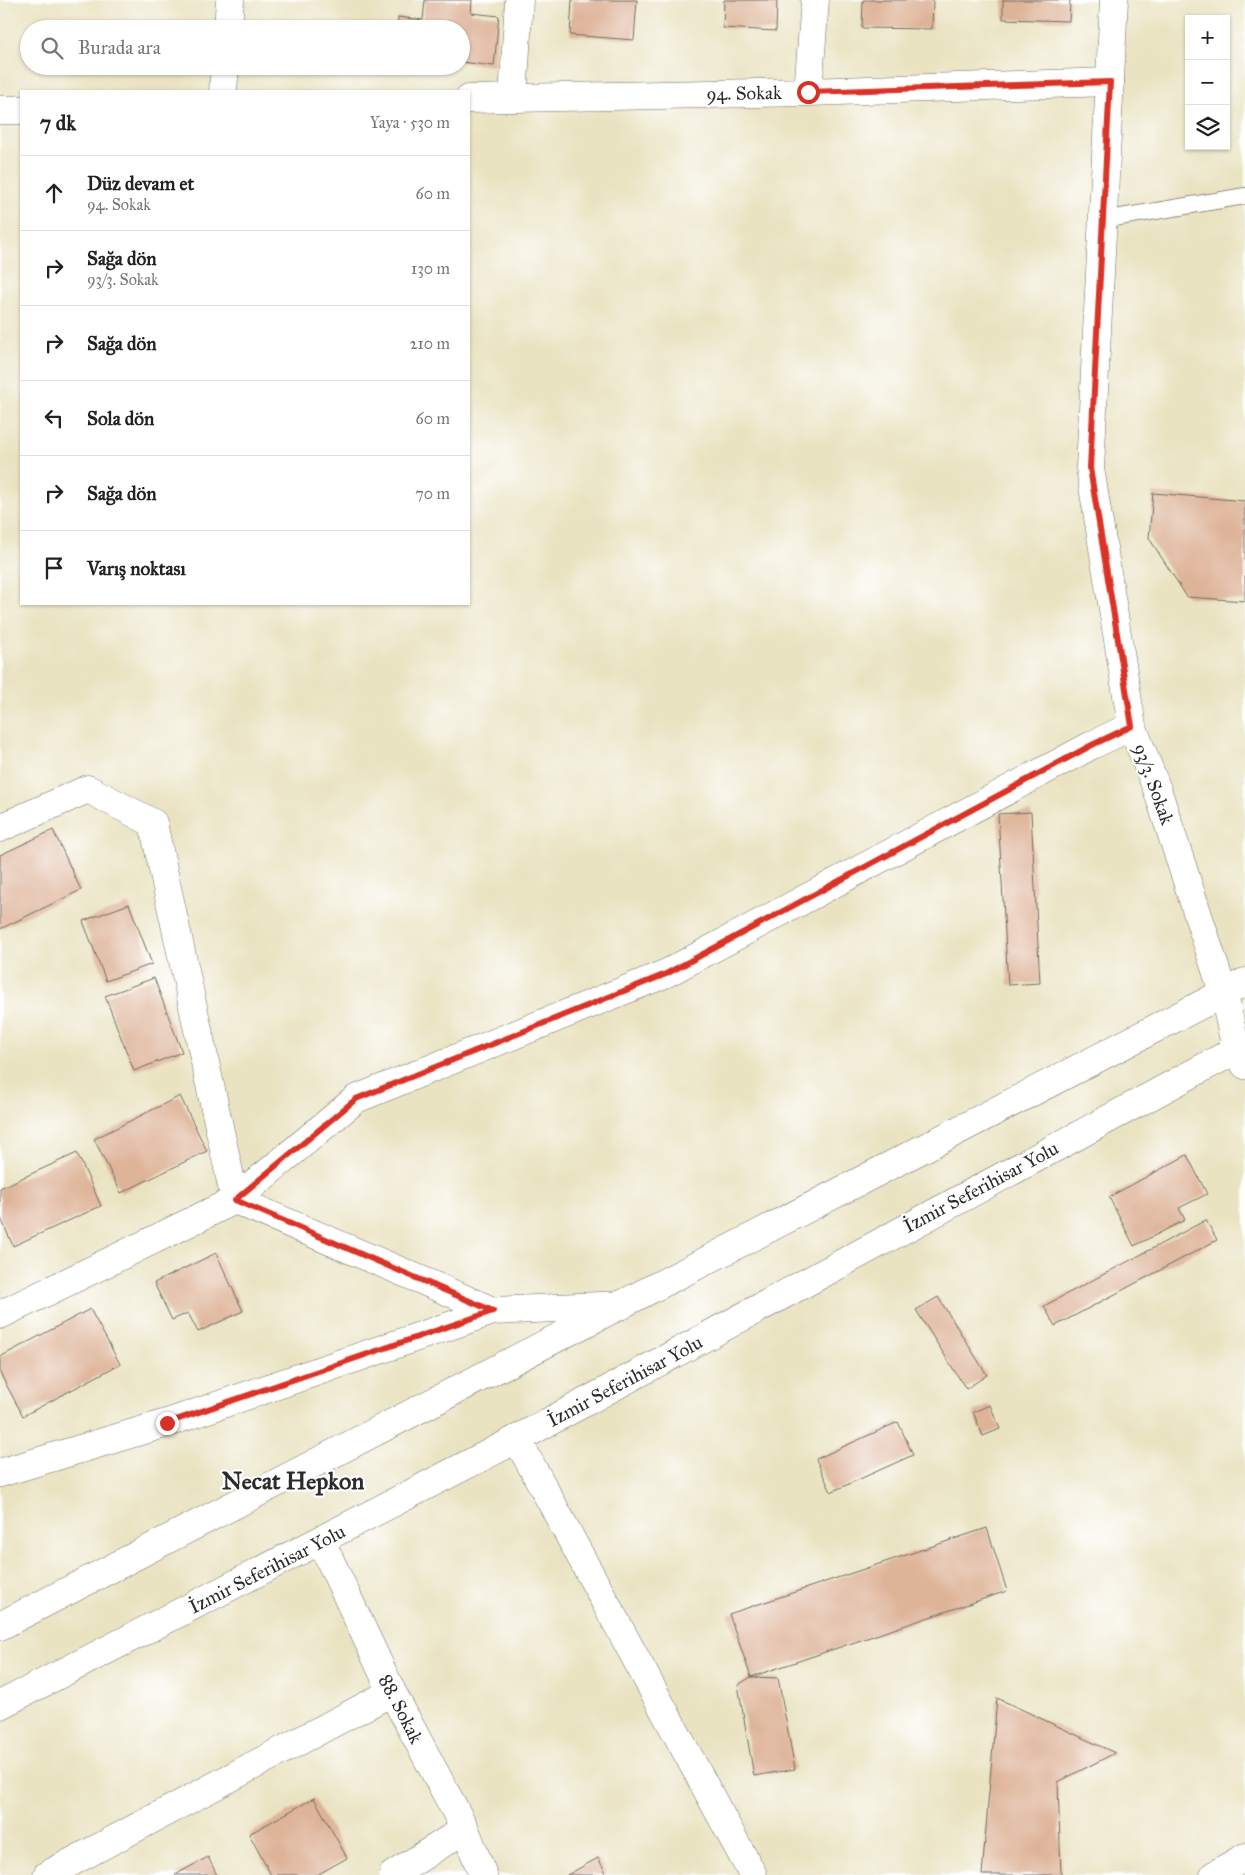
<!DOCTYPE html>
<html lang="tr">
<meta charset="utf-8">
<style>
body{margin:0;font-family:"IM FELL Great Primer",serif;background:#f6f6f6;color:#222}
.controls{position:absolute;right:15px;top:15px;display:grid;overflow:hidden;border-radius:0px;box-shadow:0 1px 4px #0004}
.controls button{width:45px;height:45px;display:grid;place-items:center;padding:0;border:0;border-bottom:1px solid #e0e0e0;background:#fff;color:#222;font:25px sans-serif}
.stop{position:absolute;width:15px;height:15px;margin:-11px;border:4px solid #d93025;border-radius:50%;background:#fff}
.stop.end{background:#d93025;border-color:#fff;box-shadow:0 1px 5px #0008}
.list{margin:0;padding:0;list-style:none}
h2{display:flex;justify-content:space-between;align-items:center;height:65px;margin:0;padding:0 20px;font-size:21px}
h2 small{font-size:16px;font-weight:400;color:#767676}
.list li{display:grid;grid-template-columns:32px 1fr auto;gap:15px;align-items:center;box-sizing:border-box;height:75px;padding:0 20px;border-top:1px solid #e0e0e0}
.list b{display:block;font-size:19px;white-space:nowrap}
.list p{margin:0;font-size:16px;white-space:nowrap;color:#767676}
.list em{font-size:16px;font-style:normal;color:#767676}
.icon{flex:none;width:28px;height:28px;fill:none;stroke:currentColor;stroke-width:2;stroke-linecap:round;stroke-linejoin:round}
.map{position:relative;flex:none;width:1245px;height:1875px;overflow:hidden}
.search{position:absolute;background:#fff;box-shadow:0 1px 4px #0004;left:20px;top:20px;width:450px;height:55px;display:flex;align-items:center;gap:12px;box-sizing:border-box;padding:0 18px;border-radius:28px;color:#767676;font-size:19px}
.panel{position:absolute;background:#fff;box-shadow:0 1px 4px #0004;left:20px;top:90px;width:450px;height:515px;border-radius:0px}
.map>svg:first-child{display:block}
</style>
<div class="map">
<svg width="1245" height="1875" viewBox="0 0 1245 1875">
<rect width="100%" height="100%" fill="#fff"/>
<filter id="ink" filterUnits="userSpaceOnUse"><feTurbulence type="fractalNoise" baseFrequency=".02" numOctaves="2"/><feDisplacementMap in="SourceGraphic" scale="10" xChannelSelector="R" yChannelSelector="G"/><feConvolveMatrix kernelMatrix="1 2 1 2 8 2 1 2 1" color-interpolation-filters="sRGB"/></filter>
<filter id="wash" filterUnits="userSpaceOnUse"><feTurbulence type="fractalNoise" baseFrequency=".0096" numOctaves="4" result="noise"/><feDisplacementMap in="SourceGraphic" scale="20" xChannelSelector="R" yChannelSelector="G"/><feGaussianBlur stdDeviation="1.12" result="paint"/><feColorMatrix in="noise" values="0 0 0 0 0 0 0 0 0 0 0 0 0 0 0 0 0 1.4 0 .05"/><feComposite in="paint" operator="in"/></filter>
<g filter="url(#wash)">
<rect width="100%" height="100%" fill="#eae3c2"/>
<g id="blocks">
<path fill="#deb499" d="M425,0h47l-1,13 28,3 -5,50 -33,-4v-33h-64l1,-12 25,3z
M572,0h65l-3,40 -64,-5z
M724,0h53l-1,31 -53,-3z
M863,0h70l-1,29 -70,-1z
M1003,0h67l-1,21 -66,-2z
M1153,493l92,8v100l-58,-4 -38,-59z
M1031,812l9,171 -32,2 -10,-171z
M53,830l28,60 -81,39v-74z
M129,904l23,60 -46,17 -23,-60z
M154,978l28,74 -48,19 -29,-75z
M180,1096l27,55 -86,42 -27,-54z
M77,1153l24,53 -88,40 -13,-30v-28z
M1187,1155l20,39 -28,14 6,12 -51,26 -25,-49z
M1206,1220l11,20 -162,86 -11,-20z
M216,1253l27,58 -45,21 -10,-19 -16,7 -18,-37z
M938,1297l49,78 -21,14 -50,-79z
M90,1309l30,55 -97,52 -23,-43v-16z
M990,1405l10,24 -17,7 -10,-24z
M898,1422l15,33 -82,37 -15,-33z
M987,1528l20,63 -256,86 -22,-63z
M751,1677l27,1 17,91 -41,7 -16,-91z
M997,1698l118,55 -57,29 3,93h-79z
M314,1798l33,60 -30,17h-46l-22,-41z
M208,1857l9,18h-42z
M598,1858l9,17h-40z"/>
</g>
</g>
<g filter="url(#ink)">
<use href="#blocks" fill-opacity="0" stroke="#6e6b60" stroke-width="1"/>
<g fill="none" stroke-linecap="round" stroke-linejoin="round">
<g stroke="#6e6b60" stroke-width="18">
<path id="lane" d="M1103,220l142,-24"/>
</g>
<g stroke="#6e6b60" stroke-width="29">
<path id="street" d="M228,29l2,-29
M223,91l2,-25
M808,92l7,-92
M513,98l6,-98
M469,99l339,-7 302,-10
M0,110h21
M0,828l88,-39 65,34 82,377
M1224,995l12,54 9,16
M235,1200l258,111 129,-6
M0,1315l235,-115 121,-101 311,-126 425,-228 40,-19
M517,1439l236,436
M0,1473l167,-50 326,-112
M321,1541l71,151 73,137 18,46
M47,1875l345,-183
M393,1875l72,-46
M1214,1875l31,-18"/>
</g>
<g stroke="#6e6b60" stroke-width="29">
<path id="secondary" d="M1114,0l-24,468 42,258 25,63 67,206"/>
</g>
<g stroke="#6e6b60" stroke-width="29">
<path id="primary" d="M0,1626l1245,-644
M0,1705l517,-266 728,-394"/>
</g>
<use href="#lane" stroke="#fff" stroke-width="16"/>
<use href="#street" stroke="#fff" stroke-width="28"/>
<use href="#secondary" stroke="#fff" stroke-width="28"/>
<use href="#primary" stroke="#fff" stroke-width="28"/>
</g>
</g>
<g fill="none" stroke-linecap="round" stroke-linejoin="round" filter="url(#ink)">
<path stroke="#d93025" stroke-width="6" d="M167,1423l326,-112 -258,-111 121,-101 310,-125 426,-229 40,-19 -42,-258 20,-386 -302,10"/>
</g>
<g text-anchor="middle" dominant-baseline="central" stroke-width="4.5" stroke-linejoin="round" paint-order="stroke">
<g font-size="19" fill="#2b2b2b" stroke="#fff">
<text transform="translate(744 93) rotate(-1)">94. Sokak</text>
<text transform="translate(1154 784) rotate(70)">93/3. Sokak</text>
<text transform="translate(981 1187) rotate(-28)">İzmir Seferihisar Yolu</text>
<text transform="translate(625 1381) rotate(-28)">İzmir Seferihisar Yolu</text>
<text transform="translate(267 1569) rotate(-27)">İzmir Seferihisar Yolu</text>
<text transform="translate(401 1709) rotate(63)">88. Sokak</text>
</g>
<g font-size="24" font-weight="bold" fill="#2b2b2b" stroke="#fff">
<text x="293" y="1481">Necat Hepkon</text>
</g>
</g>
</svg>
<div class="controls">
<button>+</button>
<button>−</button>
<button><svg class="icon" aria-label="layers" viewBox="0 0 24 24"><path d="M12 4l9 5-9 5-9-5zM3 14l9 5 9-5"/></svg></button>
</div>
<div class="stop" style="left:808px;top:92px"></div>
<div class="stop end" style="left:167px;top:1423px"></div>
<div class="search"><svg class="icon" aria-label="search" viewBox="0 0 24 24"><circle cx="10" cy="10" r="6"/><path d="M15 15l6 6"/></svg>Burada ara</div>
<section class="panel">
<h2>7 dk<small>Yaya · 530 m</small></h2>
<ul class="list">
<li><svg class="icon" aria-label="ahead" viewBox="0 0 24 24"><path d="M12 20V5M6 11l6-6 6 6"/></svg><div><b>Düz devam et</b><p>94. Sokak</p></div><em>60 m</em></li>
<li><svg class="icon" aria-label="right" viewBox="0 0 24 24"><path d="M7 20v-9h11M14 6l5 5-5 5"/></svg><div><b>Sağa dön</b><p>93/3. Sokak</p></div><em>130 m</em></li>
<li><svg class="icon" aria-label="right" viewBox="0 0 24 24"><path d="M7 20v-9h11M14 6l5 5-5 5"/></svg><div><b>Sağa dön</b></div><em>210 m</em></li>
<li><svg class="icon" aria-label="left" viewBox="0 0 24 24"><path d="M17 20v-9H6M10 6l-5 5 5 5"/></svg><div><b>Sola dön</b></div><em>60 m</em></li>
<li><svg class="icon" aria-label="right" viewBox="0 0 24 24"><path d="M7 20v-9h11M14 6l5 5-5 5"/></svg><div><b>Sağa dön</b></div><em>70 m</em></li>
<li><svg class="icon" aria-label="arrive" viewBox="0 0 24 24"><path d="M6 21V4h12l-3 4 3 4H6"/></svg><div><b>Varış noktası</b></div></li>
</ul>
</section>
</div>
